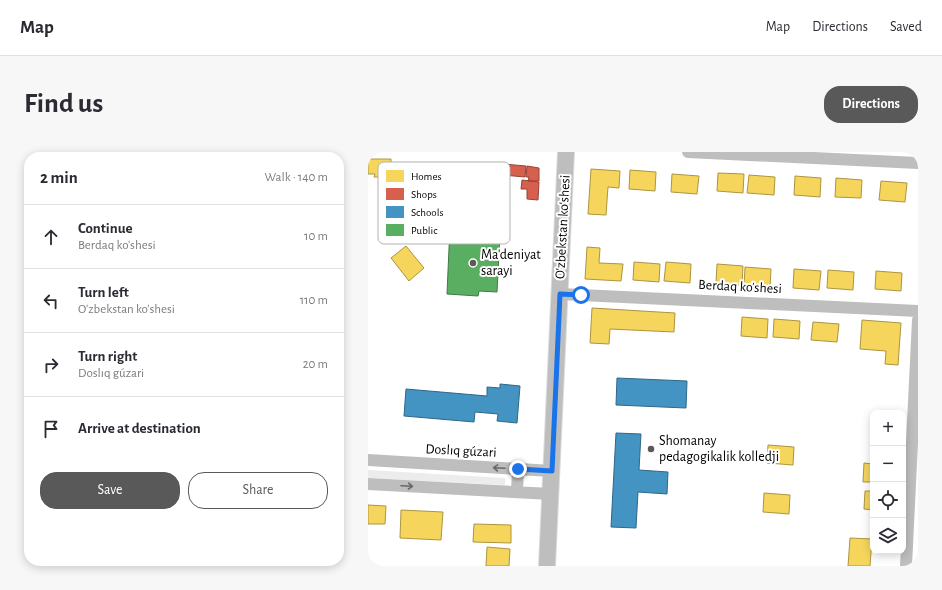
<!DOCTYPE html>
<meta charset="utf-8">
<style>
body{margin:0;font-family:"Alegreya Sans",sans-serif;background:#f7f7f7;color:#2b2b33}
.controls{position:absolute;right:12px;bottom:12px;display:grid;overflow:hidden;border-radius:8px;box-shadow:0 2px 10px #0003}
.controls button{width:36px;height:36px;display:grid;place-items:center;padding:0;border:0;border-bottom:1px solid #e1e1e2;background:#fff;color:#2b2b33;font:20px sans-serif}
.stop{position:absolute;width:12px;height:12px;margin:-9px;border:3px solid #1a73e8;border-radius:50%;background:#fff}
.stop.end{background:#1a73e8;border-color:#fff;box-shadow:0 1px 4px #0008}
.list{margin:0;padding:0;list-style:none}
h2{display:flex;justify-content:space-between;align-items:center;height:52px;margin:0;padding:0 16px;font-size:17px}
h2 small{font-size:13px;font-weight:400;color:#7c7c81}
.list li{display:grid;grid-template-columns:26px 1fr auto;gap:12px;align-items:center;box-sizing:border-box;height:64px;padding:0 16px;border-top:1px solid #e1e1e2}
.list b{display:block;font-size:15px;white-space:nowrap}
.list p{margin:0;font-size:13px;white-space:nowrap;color:#7c7c81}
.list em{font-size:13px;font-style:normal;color:#7c7c81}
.actions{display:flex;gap:8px;padding:12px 16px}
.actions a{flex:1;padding:9px 0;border:1px solid #595959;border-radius:16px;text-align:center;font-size:14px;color:#595959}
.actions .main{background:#595959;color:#fff}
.icon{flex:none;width:22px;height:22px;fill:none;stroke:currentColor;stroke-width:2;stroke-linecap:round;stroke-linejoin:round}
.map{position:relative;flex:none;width:550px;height:414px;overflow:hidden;border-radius:16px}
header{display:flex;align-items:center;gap:24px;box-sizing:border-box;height:56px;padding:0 20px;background:#fff;border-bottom:1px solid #e1e1e2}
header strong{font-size:19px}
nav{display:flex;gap:22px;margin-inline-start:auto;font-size:14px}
.intro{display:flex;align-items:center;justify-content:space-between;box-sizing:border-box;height:96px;padding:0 24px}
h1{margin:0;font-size:28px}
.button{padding:10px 18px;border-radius:16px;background:#595959;color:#fff;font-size:14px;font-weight:700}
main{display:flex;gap:24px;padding:0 24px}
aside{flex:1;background:#fff;border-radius:16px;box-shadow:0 2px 10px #0003}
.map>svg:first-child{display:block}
</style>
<header>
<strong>Map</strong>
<nav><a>Map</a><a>Directions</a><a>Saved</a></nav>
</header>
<div class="intro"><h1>Find us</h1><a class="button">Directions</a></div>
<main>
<aside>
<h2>2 min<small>Walk · 140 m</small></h2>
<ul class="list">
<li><svg class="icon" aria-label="ahead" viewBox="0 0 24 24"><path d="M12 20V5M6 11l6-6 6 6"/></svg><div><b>Continue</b><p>Berdaq ko'shesi</p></div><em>10 m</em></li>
<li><svg class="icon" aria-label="left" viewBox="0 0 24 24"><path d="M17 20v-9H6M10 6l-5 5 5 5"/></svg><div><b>Turn left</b><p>O'zbekstan ko'shesi</p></div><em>110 m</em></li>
<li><svg class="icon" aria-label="right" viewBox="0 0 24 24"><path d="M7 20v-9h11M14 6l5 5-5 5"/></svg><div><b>Turn right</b><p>Doslıq gúzari</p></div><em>20 m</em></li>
<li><svg class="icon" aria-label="arrive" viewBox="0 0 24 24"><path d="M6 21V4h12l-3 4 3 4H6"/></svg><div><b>Arrive at destination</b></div></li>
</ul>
<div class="actions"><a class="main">Save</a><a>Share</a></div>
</aside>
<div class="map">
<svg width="550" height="414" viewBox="0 0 550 414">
<rect width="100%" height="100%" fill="#fff"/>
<path fill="#ececec" d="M0,318l137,8v7l-137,-7z"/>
<path fill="#f6d55c" stroke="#ac9540" d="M0,7h23v15h-10v3h-7l1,-3h-7z
M223,17l29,2 -1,17 -11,-1 -2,28 -18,-1z
M262,18l26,2 -1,19 -26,-2z
M350,21l26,1 -1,19 -26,-2z
M304,22l27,2 -2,18 -26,-2z
M381,23l26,2 -1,18 -27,-2z
M427,24l26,2 -1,19 -26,-2z
M468,26l26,2 -1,18 -26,-1z
M513,29l26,2 -2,19 -26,-2z
M38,94l18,22 -15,13 -18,-23z
M219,95l13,1 -1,15 24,1 -2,17 -36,-2z
M266,110l26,2 -1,18 -26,-2z
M298,110l25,2 -1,19 -26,-2z
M349,112l26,2 -1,19 -26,-2z
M377,115l26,2 -1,19 -26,-2z
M426,117l27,2 -2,19 -26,-2z
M460,118l26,2 -1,18 -26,-2z
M508,119l26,2 -1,18 -26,-2z
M224,156l83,5 -1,19 -64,-3 -1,15 -19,-1z
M374,165l26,2 -1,19 -26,-2z
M406,167l26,2 -1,18 -26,-2z
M494,168l39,3 -3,42 -13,-1 1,-13 -26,-2z
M445,170l26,2 -2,18 -26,-2z
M400,293l26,2 -1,18 -26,-2z
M496,311l9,1v18h-10z
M497,339h8v19l-9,-1z
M396,341l26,2 -1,19 -26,-2z
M0,353l18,1 -1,18h-17z
M33,358l42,2 -2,28 -41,-2z
M106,372l37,1v18l-38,-1z
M482,386l22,1 -2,27h-22z
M119,395l23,2 -1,17h-23z"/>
<path fill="#d6604d" stroke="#964336" d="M124,11l34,3 -1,11 -34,-3z
M159,14l12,2v13h-11l1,-4h-3z
M154,28l17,2 -1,18 -11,-1v-10h-6z"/>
<path fill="#4393c3" stroke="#2f6788" d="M249,226l70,3 -1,27 -70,-3z
M132,232l20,2 -3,37 -20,-2 1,-7 -23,-2 -1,10 -70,-6 2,-27 81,7v-9l13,1z
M248,281l25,1 -2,36 29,2 -1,22 -29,-2 -2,36 -25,-1z"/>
<path fill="#5aae61" stroke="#3f7a44" d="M82,74l30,2v5l20,1 -3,58 -18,-1 -1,5 -31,-2z"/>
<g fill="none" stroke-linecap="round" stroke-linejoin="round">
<g stroke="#dbdbdb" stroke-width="18">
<path id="major" d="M179,414l19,-414"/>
</g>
<path stroke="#bebebe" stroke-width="12" d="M320,0l230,11
M192,142l358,17
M0,308l184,11
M0,332l183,10
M149,340l1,-23
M538,414l12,-246"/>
<use href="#major" stroke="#bebebe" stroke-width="16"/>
</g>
<defs><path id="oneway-shaft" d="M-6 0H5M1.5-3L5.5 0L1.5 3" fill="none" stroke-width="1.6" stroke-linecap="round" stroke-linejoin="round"/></defs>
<g stroke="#686868">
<use href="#oneway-shaft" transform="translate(131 316) rotate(-177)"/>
<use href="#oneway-shaft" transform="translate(39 334) rotate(3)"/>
</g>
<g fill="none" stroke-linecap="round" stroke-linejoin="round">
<path stroke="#1a73e8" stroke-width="5" d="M150,317l34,2 8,-177 21,1"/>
</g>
<g fill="#595959" stroke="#fff" stroke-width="1.5">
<circle cx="105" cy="111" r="4"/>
<circle cx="283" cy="297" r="4"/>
</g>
<g text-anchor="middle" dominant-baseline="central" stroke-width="4" stroke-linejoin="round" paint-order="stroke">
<g font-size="14" fill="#000" stroke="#fff">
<text transform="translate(195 75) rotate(-87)">O'zbekstan ko'shesi</text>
<text transform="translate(372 135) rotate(3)">Berdaq ko'shesi</text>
<text transform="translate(93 299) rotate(3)">Doslıq gúzari</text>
</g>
<g font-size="14" fill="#000" stroke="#fff" text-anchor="start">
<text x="113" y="103">Ma'deniyat<tspan x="113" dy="16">sarayi</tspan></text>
<text x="291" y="289">Shomanay<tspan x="291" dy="16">pedagogikalik kolledji</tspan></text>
</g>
</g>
<rect x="10" y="10" width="132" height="82" rx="6" fill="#fff" stroke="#b2b2b2" stroke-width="1"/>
<rect x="18" y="18" width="18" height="12" fill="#f6d55c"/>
<rect x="18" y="36" width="18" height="12" fill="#d6604d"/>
<rect x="18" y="54" width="18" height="12" fill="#4393c3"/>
<rect x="18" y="72" width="18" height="12" fill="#5aae61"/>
<g font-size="11" fill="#000">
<text x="43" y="28">Homes</text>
<text x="43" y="46">Shops</text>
<text x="43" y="64">Schools</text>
<text x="43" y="82">Public</text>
</g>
</svg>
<div class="controls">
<button>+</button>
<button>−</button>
<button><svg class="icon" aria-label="locate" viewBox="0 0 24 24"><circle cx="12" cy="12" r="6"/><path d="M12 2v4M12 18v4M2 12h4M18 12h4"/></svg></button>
<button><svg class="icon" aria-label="layers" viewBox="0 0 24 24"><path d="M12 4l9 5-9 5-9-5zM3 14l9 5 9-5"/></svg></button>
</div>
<div class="stop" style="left:213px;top:143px"></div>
<div class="stop end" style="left:150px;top:317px"></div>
</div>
</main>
